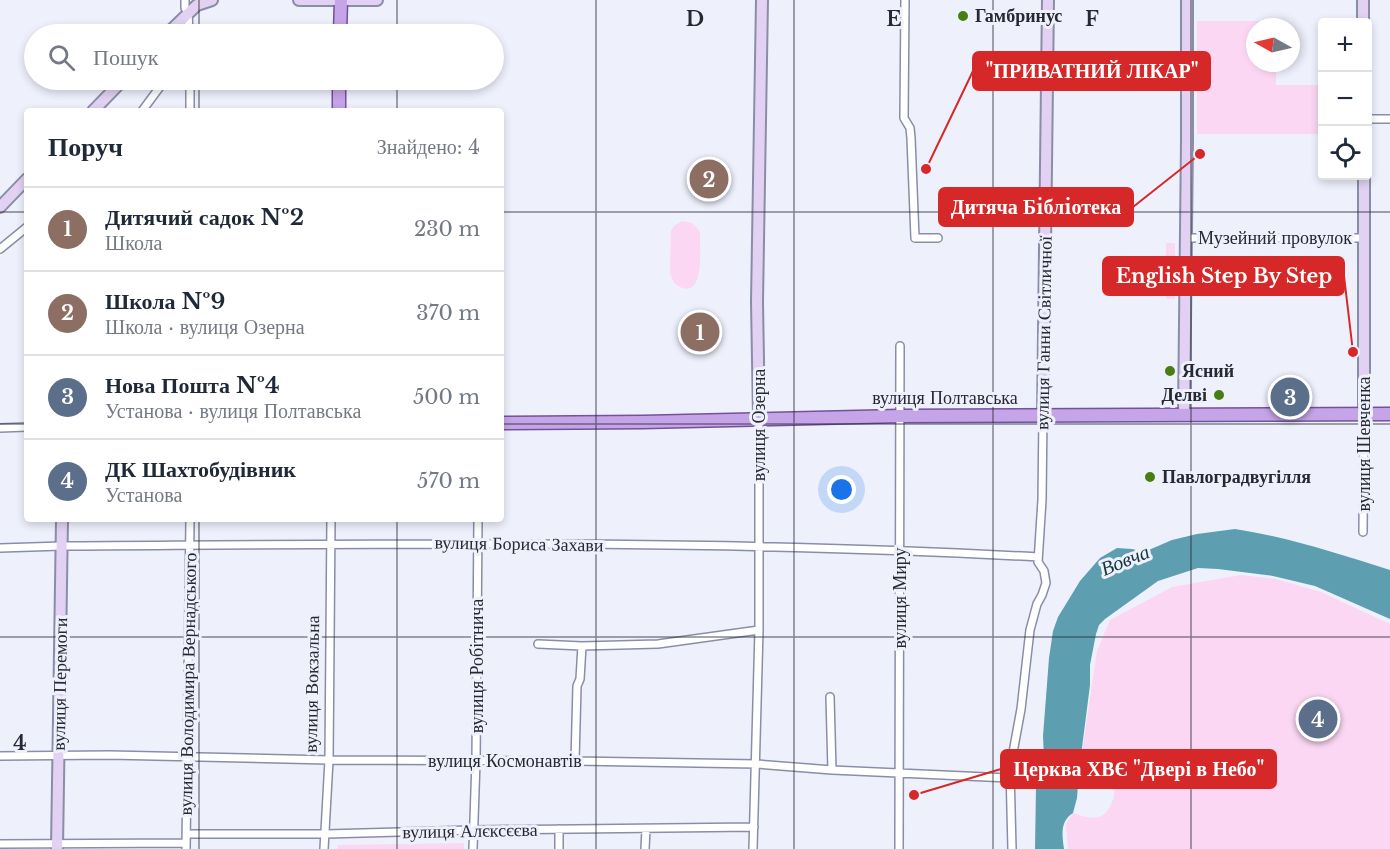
<!DOCTYPE html>
<html lang="uk">
<meta charset="utf-8">
<style>
body{margin:0;font-family:"Libre Baskerville",serif;background:#f2f2f3;color:#1f2937}
.controls{position:absolute;right:18px;top:18px;display:grid;overflow:hidden;border-radius:6px;box-shadow:0 3px 9px #0003}
.controls button{width:54px;height:54px;display:grid;place-items:center;padding:0;border:0;border-bottom:2px solid #e0e1e3;background:#fff;color:#1f2937;font:30px sans-serif}
.compass{position:absolute;left:1246px;top:18px;width:54px;height:54px;border-radius:50%;background:#fff;box-shadow:0 3px 9px #0003;rotate:278deg}
.you{position:absolute;left:842px;top:490px;width:21px;height:21px;margin:-15px;border:4px solid #fff;border-radius:50%;background:#1a73e8;box-shadow:0 0 0 9px #1a73e833}
.badge{display:grid;place-items:center;width:39px;height:39px;border-radius:50%;background:#477e14;color:#fff;font-size:20px;font-weight:700}
.pin{position:absolute;translate:-50% -50%;border:3px solid #fff;box-shadow:0 2px 6px #0006}
.list{margin:0;padding:0;list-style:none}
h2{display:flex;justify-content:space-between;align-items:center;height:78px;margin:0;padding:0 24px;font-size:26px}
h2 small{font-size:20px;font-weight:400;color:#747a83}
.list li{display:grid;grid-template-columns:39px 1fr auto;gap:18px;align-items:center;box-sizing:border-box;height:84px;padding:0 24px;border-top:2px solid #e0e1e3}
.list b{display:block;font-size:22px;white-space:nowrap}
.list p{margin:0;font-size:20px;white-space:nowrap;color:#747a83}
.list em{font-size:20px;font-style:normal;color:#747a83}
.icon{flex:none;width:33px;height:33px;fill:none;stroke:currentColor;stroke-width:2;stroke-linecap:round;stroke-linejoin:round}
.map{position:relative;flex:none;width:1390px;height:849px;overflow:hidden}
.search{position:absolute;background:#fff;box-shadow:0 3px 9px #0003;left:24px;top:24px;width:480px;height:66px;display:flex;align-items:center;gap:15px;box-sizing:border-box;padding:0 21px;border-radius:33px;color:#747a83;font-size:22px}
.panel{position:absolute;background:#fff;box-shadow:0 3px 9px #0003;left:24px;top:108px;width:480px;height:414px;border-radius:6px}
.map>svg:first-child{display:block}
</style>
<div class="map">
<svg width="1390" height="849" viewBox="0 0 1390 849">
<rect width="100%" height="100%" fill="#eef1fc"/>
<path fill="#fbd7f3" d="M1197,21h79v6h-21v36h21v22h46v49h-125z
M682,221l10,2 7,7 1,5c0,15 5,72 -26,48l-4,-9 1,-43 3,-5z
M1166,243h9v56h-9z
M1241,575l35,4 45,13 69,32v225h-322l-2,-25 7,-11c10,3 18,7 28,3 10,-4 19,-28 9,-37 -7,-7 -22,-6 -31,-8l18,-120 13,-31 62,-33z
M464,843v6h-127l1,-4z"/>
<path fill="#5d9eb1" d="M1235,529c53,8 104,25 155,41v49l-75,-33 -42,-10 -55,-7 -20,-1 -40,13 -53,38 -6,6 -3,9 -6,31v20l-11,86 -2,27 -4,15c-13,8 -11,22 -9,36h-29l1,-62 8,-28 -1,-23 6,-78 4,-27 5,-14 22,-36 20,-23 17,-10 15,1 12,3 28,-12 25,-6z"/>
<g fill="none" stroke-linecap="round" stroke-linejoin="round">
<g stroke="#898ea7" stroke-width="10">
<path id="street" d="M185,0v8l3,4 1,22
M905,0l-1,118 6,10 1,10 4,100h23
M190,80v31
M142,111l23,-31
M1368,119h22
M1186,238h178
M0,249l27,-22
M0,428l27,-1
M1363,532l1,-118
M0,548l62,-2c325,-2 651,-7 976,11
M538,644l44,2 76,-2 101,-14
M830,697l2,73
M0,756l110,-1 219,5 246,1 182,3 75,6 177,8
M575,761l2,-75 3,-7 2,-33
M186,834h140l147,-4 281,-3
M0,844l186,-1
M186,849l4,-330
M324,849l5,-89 2,-241
M473,849l3,-88 2,-242
M559,849v-20
M645,849l1,-20
M753,849l6,-219v-212
M899,849l1,-503
M1012,849l-2,-80 11,-60 9,-79 7,-26 5,-9 4,-12 -2,-12 -6,-9 4,-62 1,-85"/>
</g>
<g stroke="#898ea7" stroke-width="14">
<path id="secondary" d="M299,0h78
M1363,0v22
M167,34l30,-29 15,-5
M93,111l30,-31
M1364,176v238
M0,207l27,-28
M1043,415l5,-415
M1184,415l3,-275v-140
M759,418l-2,-116 5,-302
M57,849l5,-330"/>
</g>
<g stroke="#74519d" stroke-width="15">
<path id="primary" d="M340,34l1,-34
M339,111v-31
M501,423l142,-1 257,-6 490,-2"/>
</g>
<use href="#street" stroke="#fff" stroke-width="7"/>
<use href="#secondary" stroke="#e2d1f3" stroke-width="10"/>
<use href="#primary" stroke="#c5a4e7" stroke-width="12"/>
</g>
<path fill="none" stroke="#262832" stroke-width="1.5" stroke-opacity="0.55" d="M199,0v34M397,0v34M596,0v849M794,0v849M993,0v849M1191,0v849M199,80v31M397,80v31M0,212h27M501,212h889M0,424h27M501,424h889M199,519v330M397,519v330M0,637h1390"/>
<g fill="#477e14" stroke="#eef1fc" stroke-width="2">
<circle cx="963" cy="16" r="6"/>
<circle cx="1170" cy="371" r="6"/>
<circle cx="1219" cy="395" r="6"/>
<circle cx="1150" cy="477" r="6"/>
</g>
<g text-anchor="middle" dominant-baseline="central" stroke-width="6" stroke-linejoin="round" paint-order="stroke">
<g font-size="18" font-weight="bold" fill="#262832" stroke="#eef1fc" text-anchor="start">
<text x="975" y="16">Гамбринус</text>
<text x="1182" y="371">Ясний</text>
<text x="1207" y="395" text-anchor="end">Делві</text>
<text x="1162" y="477">Павлоградвугілля</text>
</g>
<g font-size="18" fill="#262832" stroke="#eef1fc">
<text x="1275" y="238">Музейний провулок</text>
<text transform="translate(1044 333) rotate(-89)">вулиця Ганни Світличної</text>
<text x="945" y="398">вулиця Полтавська</text>
<text transform="translate(759 425) rotate(-90)">вулиця Озерна</text>
<text transform="translate(1364 444) rotate(-90)">вулиця Шевченка</text>
<text transform="translate(519 544) rotate(1)">вулиця Бориса Захави</text>
<text transform="translate(900 598) rotate(-90)">вулиця Миру</text>
<text transform="translate(477 666) rotate(-90)">вулиця Робітнича</text>
<text transform="translate(60 684) rotate(-89)">вулиця Перемоги</text>
<text transform="translate(188 684) rotate(-89)">вулиця Володимира Вернадського</text>
<text transform="translate(312 684) rotate(-89)">вулиця Вокзальна</text>
<text x="505" y="761">вулиця Космонавтів</text>
<text transform="translate(470 831) rotate(-1)">вулиця Алєксєєва</text>
</g>
<g font-size="20" font-style="italic" fill="#16363f" stroke="#eef1fc">
<text transform="translate(1125 560) rotate(-22)">Вовча</text>
</g>
</g>
<g font-size="20" text-anchor="middle" font-weight="bold" fill="#262832" stroke="#eef1fc" stroke-width="6" stroke-linejoin="round" paint-order="stroke">
<text x="695" y="26">D</text>
<text x="894" y="26">E</text>
<text x="1092" y="26">F</text>
<text x="20" y="750">4</text>
</g>
<path fill="none" stroke="#d62828" stroke-width="2" d="M926 169L973 71M1200 154L1133 207M1353 352L1344 276M914 795L1001 769"/>
<g fill="#d62828" stroke="#eef1fc" stroke-width="2">
<circle cx="926" cy="169" r="6"/>
<circle cx="1200" cy="154" r="6"/>
<circle cx="1353" cy="352" r="6"/>
<circle cx="914" cy="795" r="6"/>
</g>
<g fill="#d62828" stroke="#d62828" stroke-width="2">
<rect x="973" y="52" width="237" height="38" rx="6"/>
<rect x="939" y="188" width="194" height="38" rx="6"/>
<rect x="1103" y="257" width="241" height="38" rx="6"/>
<rect x="1001" y="750" width="275" height="38" rx="6"/>
</g>
<g font-size="20" text-anchor="middle" font-weight="bold" fill="#fff">
<text x="1092" y="78">"ПРИВАТНИЙ ЛІКАР"</text>
<text x="1036" y="214">Дитяча Бiблiотека</text>
<text x="1224" y="283">English Step By Step</text>
<text x="1139" y="776">Церква ХВЄ "Двері в Небо"</text>
</g>
</svg>
<div class="controls">
<button>+</button>
<button>−</button>
<button><svg class="icon" aria-label="locate" viewBox="0 0 24 24"><circle cx="12" cy="12" r="6"/><path d="M12 2v4M12 18v4M2 12h4M18 12h4"/></svg></button>
</div>
<svg class="compass" viewBox="-18 -18 36 36"><path d="M0-13l5 13h-10z" fill="#e53935"/><path d="M0 13l5-13h-10z" fill="#747a83"/></svg>
<div class="you"></div>
<div class="pin badge" style="left:700px;top:332px;background:#8d6e63">1</div>
<div class="pin badge" style="left:709px;top:179px;background:#8d6e63">2</div>
<div class="pin badge" style="left:1290px;top:397px;background:#5c6f8a">3</div>
<div class="pin badge" style="left:1318px;top:719px;background:#5c6f8a">4</div>
<div class="search"><svg class="icon" aria-label="search" viewBox="0 0 24 24"><circle cx="10" cy="10" r="6"/><path d="M15 15l6 6"/></svg>Пошук</div>
<section class="panel">
<h2>Поруч<small>Знайдено: 4</small></h2>
<ul class="list">
<li><span class="badge" style="background:#8d6e63">1</span><div><b>Дитячий садок №2</b><p>Школа</p></div><em>230 m</em></li>
<li><span class="badge" style="background:#8d6e63">2</span><div><b>Школа №9</b><p>Школа · вулиця Озерна</p></div><em>370 m</em></li>
<li><span class="badge" style="background:#5c6f8a">3</span><div><b>Нова Пошта №4</b><p>Установа · вулиця Полтавська</p></div><em>500 m</em></li>
<li><span class="badge" style="background:#5c6f8a">4</span><div><b>ДК Шахтобудівник</b><p>Установа</p></div><em>570 m</em></li>
</ul>
</section>
</div>
